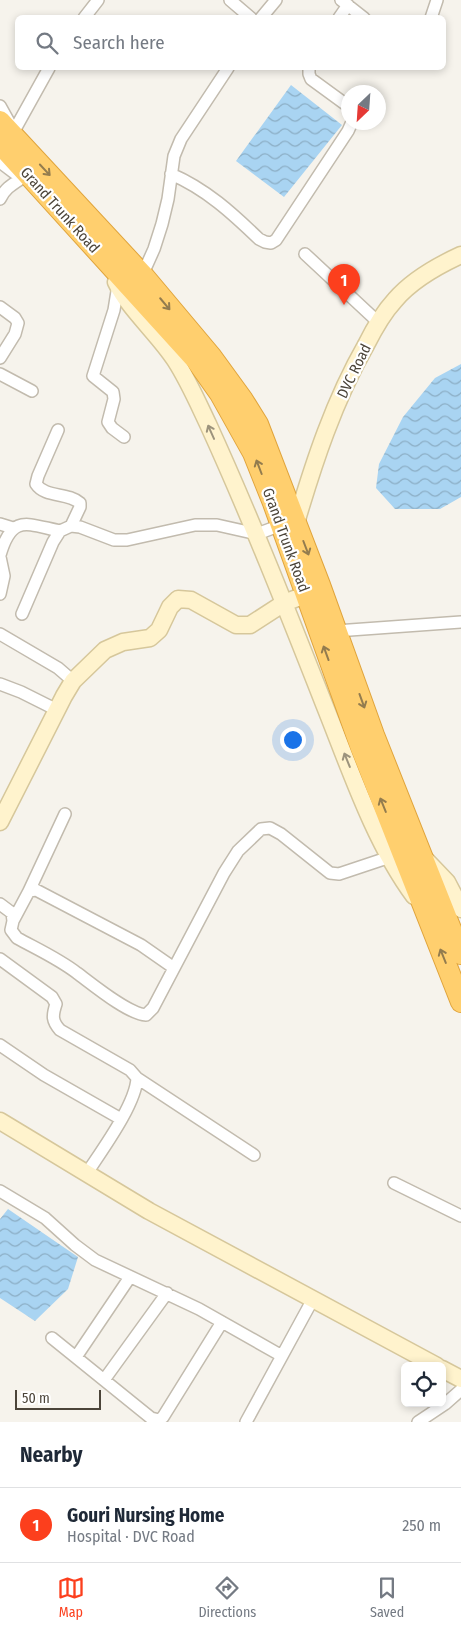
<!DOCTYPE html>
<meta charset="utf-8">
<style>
body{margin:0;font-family:"Fira Sans Condensed",sans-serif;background:#f2f2f3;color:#1f2937}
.controls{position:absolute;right:15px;bottom:15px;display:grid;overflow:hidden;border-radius:8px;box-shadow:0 2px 8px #0003}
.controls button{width:45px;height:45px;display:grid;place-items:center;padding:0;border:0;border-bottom:1px solid #e0e1e3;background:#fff;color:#1f2937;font:25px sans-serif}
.compass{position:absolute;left:341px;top:85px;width:45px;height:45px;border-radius:50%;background:#fff;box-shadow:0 2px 8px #0003;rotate:205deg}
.scale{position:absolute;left:15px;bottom:12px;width:86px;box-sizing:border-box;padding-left:5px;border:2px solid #4b4439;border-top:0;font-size:14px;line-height:18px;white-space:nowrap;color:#4b4439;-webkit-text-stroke:4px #fff;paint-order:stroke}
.you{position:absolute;left:292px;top:739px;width:18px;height:18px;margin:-12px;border:4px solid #fff;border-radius:50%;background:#1a73e8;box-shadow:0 0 0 8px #1a73e833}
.badge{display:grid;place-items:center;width:32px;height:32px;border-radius:50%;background:#fc3f1d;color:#fff;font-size:16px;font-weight:700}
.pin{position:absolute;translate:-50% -41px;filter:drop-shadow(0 1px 2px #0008)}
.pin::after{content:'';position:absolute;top:26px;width:18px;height:15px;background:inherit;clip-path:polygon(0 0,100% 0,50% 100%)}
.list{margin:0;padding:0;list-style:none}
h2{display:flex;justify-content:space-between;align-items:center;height:65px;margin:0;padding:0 20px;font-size:21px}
h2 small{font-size:16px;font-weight:400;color:#747a83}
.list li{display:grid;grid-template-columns:32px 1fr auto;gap:15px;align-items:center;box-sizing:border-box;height:75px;padding:0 20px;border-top:1px solid #e0e1e3}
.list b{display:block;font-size:19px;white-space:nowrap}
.list p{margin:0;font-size:16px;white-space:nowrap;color:#747a83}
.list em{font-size:16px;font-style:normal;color:#747a83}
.icon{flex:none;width:28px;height:28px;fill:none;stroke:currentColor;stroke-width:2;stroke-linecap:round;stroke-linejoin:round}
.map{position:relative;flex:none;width:461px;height:1422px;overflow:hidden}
.search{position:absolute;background:#fff;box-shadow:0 2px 8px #0003;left:15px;right:15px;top:15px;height:55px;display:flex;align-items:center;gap:12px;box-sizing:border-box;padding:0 18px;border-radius:8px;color:#747a83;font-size:19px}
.sheet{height:140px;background:#fff}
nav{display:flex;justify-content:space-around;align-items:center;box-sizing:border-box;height:70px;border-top:1px solid #e0e1e3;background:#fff;font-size:14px;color:#747a83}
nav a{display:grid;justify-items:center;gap:2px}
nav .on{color:#fc3f1d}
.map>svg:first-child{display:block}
</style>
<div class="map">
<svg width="461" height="1422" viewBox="0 0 461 1422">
<defs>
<pattern id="water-waves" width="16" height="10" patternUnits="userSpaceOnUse" patternTransform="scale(1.25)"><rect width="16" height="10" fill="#a9d4f2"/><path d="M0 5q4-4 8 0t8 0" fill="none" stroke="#8caec5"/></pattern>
</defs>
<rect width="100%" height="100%" fill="#f6f3ec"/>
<path fill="url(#water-waves)" d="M291,85l51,40 -58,72 -48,-36z
M461,364v133l-21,12h-45l-19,-21 3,-24 24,-47 32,-39z
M8,1209l70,48 -10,32 -33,32 -35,-23v-79z"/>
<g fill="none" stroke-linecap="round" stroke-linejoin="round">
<g stroke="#c2bbae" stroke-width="14">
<path id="street" d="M230,0l21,18
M341,0l23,18
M84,18l14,-18
M261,18l15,-18
M339,18l9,-13
M431,18l6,-18
M309,68v6l2,5 37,27
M0,106l10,18
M14,131l35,-63
M0,162l21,16
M171,174c35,15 61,39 88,65l6,3 6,1 5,-3 72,-109 4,-9
M0,199c5,-11 13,-15 22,-21
M305,254l73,68
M141,278l13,-29 8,-25 6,-25 6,-43 7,-17 47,-71
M118,285l-4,25 -21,66 20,16 1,7 -6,23 4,6 12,9
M0,307l15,11 3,5 -3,11 -15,24
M0,374l32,17
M58,430l-20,46 -2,8c9,14 32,8 44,19v4l-9,19
M0,524l13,4
M0,555c12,-41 26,-31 60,-24
M0,557l4,19 -4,18
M22,614l31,-72 7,-11 11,-5 9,1 34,13h13l68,-15h22l40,9 24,-9
M336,631l125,-9
M0,634l58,34 15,13
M0,684l21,8 36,18
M29,891l36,-77
M0,904l12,9 1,8 -2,9 6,8c20,11 42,21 60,35 15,11 51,41 69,42l7,-7 71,-135 14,-22 23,-22 9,-1 11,6 49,39 9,1 51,-17
M13,921l16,-30 7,-1 105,55 33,23
M0,959l52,38 4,7c-4,12 -4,17 4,26l70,40 7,8c-1,26 -35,72 -50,95
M0,1045l44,30 77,44
M137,1078l117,77
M394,1183l67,33
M0,1191l45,27 30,27 20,15 104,49 83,47
M52,1338l99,80 8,2 4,-3 59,-95
M76,1357l54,-80
M104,1380l63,-87
M246,1422l67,-123
M418,1422l27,-18 16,-14"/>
</g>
<g stroke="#d6c79b" stroke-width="19">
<path id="secondary" d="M116,282c12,26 43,53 59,78 13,20 23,43 33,64 42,92 79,186 116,280 25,62 50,138 90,192
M296,523c18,-61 38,-122 70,-178 8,-16 17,-32 29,-45 17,-20 42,-34 66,-45
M0,822l64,-126 9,-15 32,-31 18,-8 27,-4 9,-8 11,-23 8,-8 13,1 45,25h14l34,-22 21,-8
M425,859l22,23 14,27
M0,1121l149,90 288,155
M442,1369l19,10"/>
</g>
<g stroke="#e0a43c" stroke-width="22">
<path id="highway" d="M0,121l143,154 68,81 32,44 15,24 62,161 54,150 87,219
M0,144l196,216 24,34 33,59 20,50 88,245 100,254"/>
</g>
<use href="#street" stroke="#fff" stroke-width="11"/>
<use href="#secondary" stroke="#fff3cd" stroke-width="16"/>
<use href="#highway" stroke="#ffcf6e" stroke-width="20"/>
</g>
<defs><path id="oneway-shaft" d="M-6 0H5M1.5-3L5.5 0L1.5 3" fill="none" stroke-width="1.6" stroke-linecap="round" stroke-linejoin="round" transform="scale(1.25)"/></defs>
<g stroke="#937c4e">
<use href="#oneway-shaft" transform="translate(45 170) rotate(47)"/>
<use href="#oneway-shaft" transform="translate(165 304) rotate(50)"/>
<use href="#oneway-shaft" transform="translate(259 467) rotate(-111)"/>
<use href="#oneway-shaft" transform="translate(306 548) rotate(69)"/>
<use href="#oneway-shaft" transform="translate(326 653) rotate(-110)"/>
<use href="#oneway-shaft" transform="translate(362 701) rotate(70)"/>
<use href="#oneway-shaft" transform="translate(383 805) rotate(-112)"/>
<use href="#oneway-shaft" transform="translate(443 956) rotate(-112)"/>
</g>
<g stroke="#9c937c">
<use href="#oneway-shaft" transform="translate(211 432) rotate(-114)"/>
<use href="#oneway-shaft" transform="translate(347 760) rotate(-112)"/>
</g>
<g text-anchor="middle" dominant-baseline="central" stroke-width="4.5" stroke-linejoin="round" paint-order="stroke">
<g font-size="15" fill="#4b4439" stroke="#fff">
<text transform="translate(60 210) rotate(48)">Grand Trunk Road</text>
<text transform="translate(354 371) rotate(-64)">DVC Road</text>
<text transform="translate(286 540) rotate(70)">Grand Trunk Road</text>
</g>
</g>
</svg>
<div class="controls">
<button><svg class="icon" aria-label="locate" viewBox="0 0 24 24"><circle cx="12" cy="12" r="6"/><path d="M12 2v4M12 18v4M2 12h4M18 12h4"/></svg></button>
</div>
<svg class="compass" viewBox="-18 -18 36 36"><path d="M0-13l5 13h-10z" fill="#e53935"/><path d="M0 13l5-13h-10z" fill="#747a83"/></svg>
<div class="scale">50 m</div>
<div class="you"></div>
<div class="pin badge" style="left:344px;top:305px">1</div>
<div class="search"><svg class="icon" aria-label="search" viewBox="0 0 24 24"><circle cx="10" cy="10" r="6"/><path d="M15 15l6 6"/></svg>Search here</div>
</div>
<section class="sheet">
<h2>Nearby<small></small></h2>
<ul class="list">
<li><span class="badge">1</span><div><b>Gouri Nursing Home</b><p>Hospital · DVC Road</p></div><em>250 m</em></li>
</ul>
</section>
<nav>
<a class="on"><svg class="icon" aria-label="map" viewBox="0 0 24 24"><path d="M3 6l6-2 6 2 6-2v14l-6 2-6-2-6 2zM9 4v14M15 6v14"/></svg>Map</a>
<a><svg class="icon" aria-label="directions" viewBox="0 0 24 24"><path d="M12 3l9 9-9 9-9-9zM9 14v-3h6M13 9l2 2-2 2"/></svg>Directions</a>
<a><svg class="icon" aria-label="saved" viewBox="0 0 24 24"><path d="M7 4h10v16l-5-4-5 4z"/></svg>Saved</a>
</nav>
